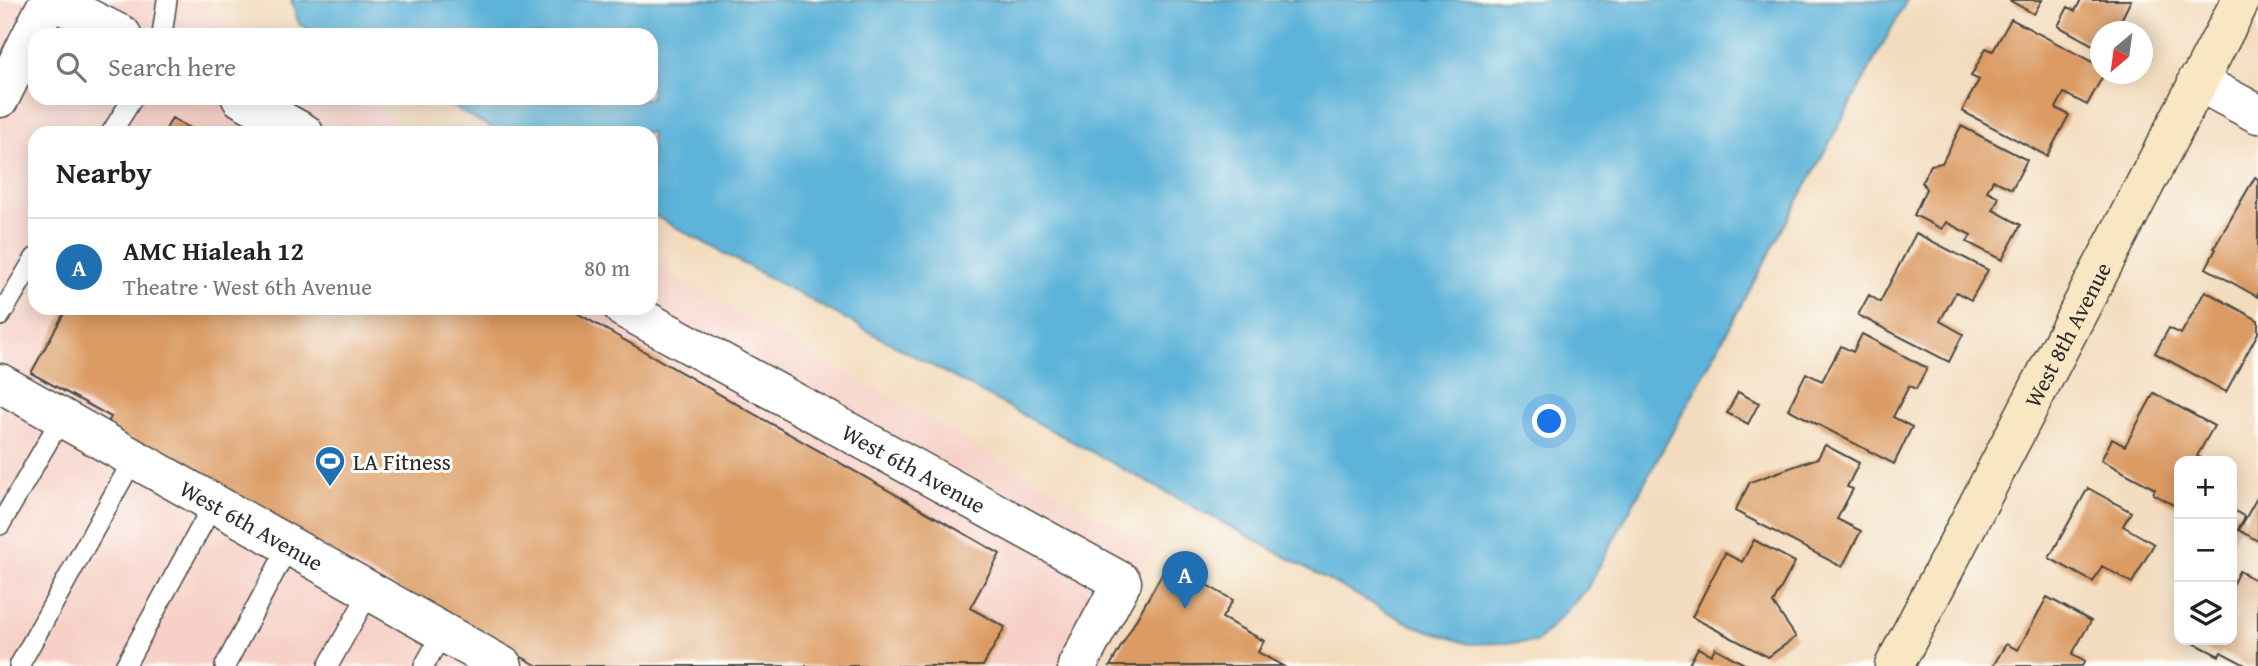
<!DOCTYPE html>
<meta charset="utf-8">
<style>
body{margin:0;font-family:"Gentium Book Plus",serif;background:#f6f6f6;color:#222}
.controls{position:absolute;right:21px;bottom:21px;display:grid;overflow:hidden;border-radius:14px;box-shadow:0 4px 18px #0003}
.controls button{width:63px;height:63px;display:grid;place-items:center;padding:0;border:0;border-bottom:2px solid #e0e0e0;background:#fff;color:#222;font:35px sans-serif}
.compass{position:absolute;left:2090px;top:21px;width:63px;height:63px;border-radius:50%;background:#fff;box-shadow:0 4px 18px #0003;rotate:209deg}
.you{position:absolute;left:1550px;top:422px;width:24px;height:24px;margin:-18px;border:5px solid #fff;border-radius:50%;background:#1a73e8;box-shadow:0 0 0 10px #1a73e833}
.badge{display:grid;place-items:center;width:46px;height:46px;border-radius:50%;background:#1f6fb2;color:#fff;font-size:23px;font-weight:700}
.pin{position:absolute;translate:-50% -58px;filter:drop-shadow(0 2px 4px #0008)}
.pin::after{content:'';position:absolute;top:37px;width:24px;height:21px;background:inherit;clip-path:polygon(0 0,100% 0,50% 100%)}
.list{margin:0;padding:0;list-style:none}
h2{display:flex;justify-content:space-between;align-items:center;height:91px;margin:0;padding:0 28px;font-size:30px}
h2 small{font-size:23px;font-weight:400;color:#767676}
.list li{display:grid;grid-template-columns:46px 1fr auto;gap:21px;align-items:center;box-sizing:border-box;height:98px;padding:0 28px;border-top:2px solid #e0e0e0}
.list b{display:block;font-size:26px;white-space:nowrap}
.list p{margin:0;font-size:23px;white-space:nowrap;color:#767676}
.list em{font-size:23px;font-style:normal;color:#767676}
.icon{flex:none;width:38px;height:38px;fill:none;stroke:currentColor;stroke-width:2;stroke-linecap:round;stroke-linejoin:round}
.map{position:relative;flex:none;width:2258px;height:666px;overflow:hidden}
.search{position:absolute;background:#fff;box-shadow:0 4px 18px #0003;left:28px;top:28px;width:630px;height:77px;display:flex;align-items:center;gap:18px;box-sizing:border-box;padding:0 24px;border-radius:21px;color:#767676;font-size:26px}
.panel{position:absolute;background:#fff;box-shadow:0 4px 18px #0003;left:28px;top:126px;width:630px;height:189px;border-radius:21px}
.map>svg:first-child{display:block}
</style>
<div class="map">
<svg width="2258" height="666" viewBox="0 0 2258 666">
<rect width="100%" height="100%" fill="#fdfcf7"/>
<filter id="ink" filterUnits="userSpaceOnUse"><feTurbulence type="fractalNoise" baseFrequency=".0143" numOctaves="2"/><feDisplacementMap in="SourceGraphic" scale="14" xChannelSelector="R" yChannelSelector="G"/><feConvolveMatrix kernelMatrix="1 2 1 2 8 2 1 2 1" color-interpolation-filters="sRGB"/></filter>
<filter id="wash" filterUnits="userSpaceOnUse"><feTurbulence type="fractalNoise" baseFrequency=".00686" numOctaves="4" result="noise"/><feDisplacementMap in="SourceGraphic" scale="28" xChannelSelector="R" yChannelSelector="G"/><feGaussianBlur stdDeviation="1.57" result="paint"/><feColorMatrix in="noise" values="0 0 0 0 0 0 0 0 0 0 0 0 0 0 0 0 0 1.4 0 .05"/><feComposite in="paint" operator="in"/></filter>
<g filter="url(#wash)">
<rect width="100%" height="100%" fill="#f3dcbd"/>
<path fill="#f7d1c8" d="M0,0h212l-5,14 37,21h-209v63h322l62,35h-384v175h616v-45l502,283 -53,120h-1100z"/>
<path fill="#5db3d9" stroke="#446f82" stroke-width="2" d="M291,0h1616l-320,589 -50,53 -68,2 -57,-19 -761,-411v-81h-150l-65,-35h215v-63h-332l-20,-11z"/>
<g id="blocks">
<path fill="#db9b64" d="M2009,0h33l-8,14z
M2081,0h50l-16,32h-15v17l-42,-23 10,-19 7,4z
M2011,19l89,47v8h4l-17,31 -23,-12 -8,15 13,7 -22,41 -85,-45 17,-31 -8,-4 15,-28 7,3z
M172,118l26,15h-34z
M1961,126l66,34 -15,29 -19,-9 -6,11 12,6 -6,13 28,15 -19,35 -35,-18 4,-7 -25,-13 -4,7 -28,-14 12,-26 -4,-7 9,-17 11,-2z
M2255,177l3,2v118l-52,-29 10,-19 -2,-1z
M1916,233l72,37 -17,30 -15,-8 -16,29 23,13 -14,28 -91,-47 11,-20 11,7z
M2205,291l53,29v13l-32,59 -71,-39 14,-25 12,6z
M67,308h501l432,246 -30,54 35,19 -22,39h-445l-432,-240 5,-9 -80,-44z
M1862,334l65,34 -11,21 -7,-3 -16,31 19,10 -18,37 -106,-55 18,-36 16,8 19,-35 12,6z
M1738,392l21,11 -11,21 -21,-11z
M2154,393l60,33 -17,30 9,5h-27v47l-26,-14 2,-5 -54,-29 11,-21 13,7z
M1825,445l34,18 -12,24 6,2 -16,30 24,12 -19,36 -107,-56 15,-29 68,-24z
M2088,488l43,24 -8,14 31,18 -22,39 -30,-17 -9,16 -44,-24z
M2258,496v45l-19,-11z
M2232,509l13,8 -13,23z
M1754,540l41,22 -22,41 23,34 -28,20 -76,-40 33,-64 17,9z
M1168,563l65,37 -11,18 42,23 -6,11 25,14h-173z
M2239,571l19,10v85h-11l-26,-14 -2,4 -31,-16h44v-55z
M2047,597l44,24 -19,33 13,7 -3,5h-89l13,-22 12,6z
M1698,648l13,7 4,-7 33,18h-60z"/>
</g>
</g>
<g filter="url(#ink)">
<use href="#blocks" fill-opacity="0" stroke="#494641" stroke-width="2"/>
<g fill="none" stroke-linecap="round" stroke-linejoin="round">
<g stroke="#494641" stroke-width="22">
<path id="lane" d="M162,35l5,-35
M111,133l22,-35
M0,316l35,-58
M0,525l62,-108
M19,666l115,-208
M125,666l89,-163
M225,666l64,-121
M328,666l42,-75
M424,666l19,-34"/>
</g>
<g stroke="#494641" stroke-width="41">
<g id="street">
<path d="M52,0l70,35"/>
<path d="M2197,81l61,33"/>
<path d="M0,98l49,-98"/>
<path d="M241,98l63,35"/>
<path id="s1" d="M623,308l499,274 -45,84"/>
<path id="s2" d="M0,383l503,283"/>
</g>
</g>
<g stroke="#494641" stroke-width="41">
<g id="secondary">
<path id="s3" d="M1894,666l347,-666"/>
</g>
</g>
<use href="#lane" stroke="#fff" stroke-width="19"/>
<use href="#street" stroke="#fff" stroke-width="38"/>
<use href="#secondary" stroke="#f9e7c3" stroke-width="38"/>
</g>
</g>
<defs>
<g id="stadium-pin" transform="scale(1.575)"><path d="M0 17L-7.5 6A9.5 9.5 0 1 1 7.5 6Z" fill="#1f6fb2" stroke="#fdfcf7"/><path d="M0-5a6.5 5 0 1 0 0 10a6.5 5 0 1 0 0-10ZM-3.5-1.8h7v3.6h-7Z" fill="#fff"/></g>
</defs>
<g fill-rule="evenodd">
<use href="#stadium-pin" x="330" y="461"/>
</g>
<g text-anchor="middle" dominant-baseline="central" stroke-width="6" stroke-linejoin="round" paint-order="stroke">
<g font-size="23" fill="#2b2b2b" stroke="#fdfcf7">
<text stroke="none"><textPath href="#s3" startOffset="374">West 8th Avenue</textPath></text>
<text stroke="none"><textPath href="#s1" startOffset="332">West 6th Avenue</textPath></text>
<text stroke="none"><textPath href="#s2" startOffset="289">West 6th Avenue</textPath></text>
</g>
<g font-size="23" fill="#2b2b2b" stroke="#fdfcf7" text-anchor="start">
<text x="353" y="461">LA Fitness</text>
</g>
</g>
</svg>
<div class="controls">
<button>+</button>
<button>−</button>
<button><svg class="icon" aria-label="layers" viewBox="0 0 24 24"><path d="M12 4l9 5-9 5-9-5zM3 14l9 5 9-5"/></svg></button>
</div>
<svg class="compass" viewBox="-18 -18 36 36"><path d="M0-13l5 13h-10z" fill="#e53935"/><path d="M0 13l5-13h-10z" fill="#767676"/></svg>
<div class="you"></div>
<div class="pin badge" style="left:1185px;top:609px">A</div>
<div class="search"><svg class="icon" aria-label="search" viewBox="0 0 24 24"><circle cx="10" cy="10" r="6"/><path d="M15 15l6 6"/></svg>Search here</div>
<section class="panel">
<h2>Nearby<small></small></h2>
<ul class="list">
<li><span class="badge">A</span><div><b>AMC Hialeah 12</b><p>Theatre · West 6th Avenue</p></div><em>80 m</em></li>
</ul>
</section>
</div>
